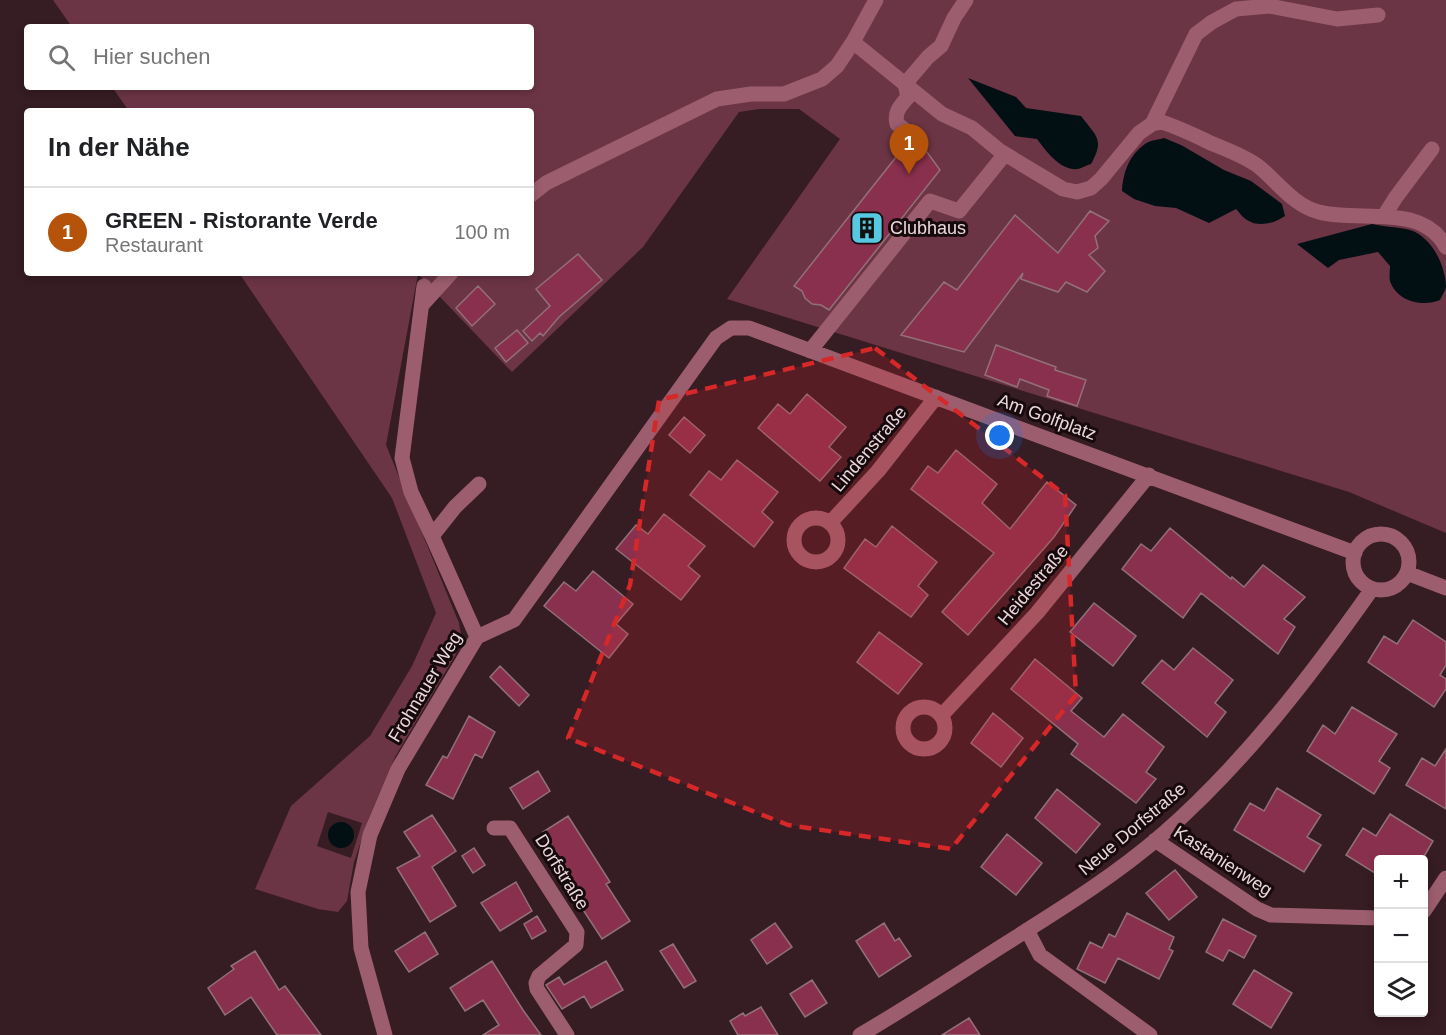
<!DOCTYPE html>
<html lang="de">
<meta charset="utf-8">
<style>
body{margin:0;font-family:Helvetica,sans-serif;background:#f6f6f6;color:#202124}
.controls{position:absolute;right:18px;bottom:18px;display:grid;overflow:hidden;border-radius:6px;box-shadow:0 3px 9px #0003}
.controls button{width:54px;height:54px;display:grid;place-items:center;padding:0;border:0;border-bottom:2px solid #e0e0e0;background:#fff;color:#202124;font:30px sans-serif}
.you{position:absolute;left:1000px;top:436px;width:21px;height:21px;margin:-15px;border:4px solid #fff;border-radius:50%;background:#1a73e8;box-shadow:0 0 0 9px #1a73e833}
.badge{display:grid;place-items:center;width:39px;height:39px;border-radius:50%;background:#b45309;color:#fff;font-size:20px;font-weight:700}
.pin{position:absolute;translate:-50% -50px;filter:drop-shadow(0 2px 3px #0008)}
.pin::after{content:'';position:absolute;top:32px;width:21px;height:18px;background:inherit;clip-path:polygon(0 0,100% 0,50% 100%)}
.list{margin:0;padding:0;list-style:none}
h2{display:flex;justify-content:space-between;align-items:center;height:78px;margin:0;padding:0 24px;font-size:26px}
h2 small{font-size:20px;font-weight:400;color:#757577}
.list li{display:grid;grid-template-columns:39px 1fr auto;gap:18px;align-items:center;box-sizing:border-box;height:90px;padding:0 24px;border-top:2px solid #e0e0e0}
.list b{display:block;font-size:22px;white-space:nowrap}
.list p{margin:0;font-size:20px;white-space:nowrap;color:#757577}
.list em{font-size:20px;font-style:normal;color:#757577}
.icon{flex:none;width:33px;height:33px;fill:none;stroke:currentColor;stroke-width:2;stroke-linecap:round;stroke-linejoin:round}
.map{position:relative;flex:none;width:1446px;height:1035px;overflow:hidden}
.search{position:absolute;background:#fff;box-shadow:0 3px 9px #0003;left:24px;top:24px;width:510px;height:66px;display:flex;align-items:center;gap:15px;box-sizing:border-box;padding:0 21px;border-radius:6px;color:#757577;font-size:22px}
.panel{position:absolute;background:#fff;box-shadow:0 3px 9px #0003;left:24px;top:108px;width:510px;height:168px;border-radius:6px}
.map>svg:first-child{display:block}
</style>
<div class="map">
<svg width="1446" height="1035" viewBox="0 0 1446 1035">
<rect width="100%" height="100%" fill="#361c23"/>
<path fill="#6c3546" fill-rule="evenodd" d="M53,0h1393v533l-97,-41 -622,-193 113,-160 -41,-30h-40l-20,3 -96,135 -131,125 -94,-98 -32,171 73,178 2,12 -5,19 -61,103 -27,63 -14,42 -7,39 -9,11 -20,-3 -63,-20 36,-83 79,-70 42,-70 24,-53 -44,-115 -153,-225h292v-162h-402l-17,-24h419v-60h-459zM328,812l34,11 -11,35 -34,-12z"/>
<path fill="#021014" d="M968,78l48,19 10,11 55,8c15,20 24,23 10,48 -4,1 -9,4 -13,5 -18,2 -32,-18 -41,-30l-22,-3z
M1164,138l17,7 43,25 27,11 31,23 3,12c-10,7 -26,12 -38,4 -4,-2 -8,-8 -11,-11l-27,14 -33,-15 -21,-2 -21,-7 -12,-8c1,-18 7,-36 23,-47 5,-4 13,-4 19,-6z
M1372,224c13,3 27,3 38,6 21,6 36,36 36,57 -1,4 -4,9 -6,13 -17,7 -43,2 -50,-19 -1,-4 0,-11 0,-15l-12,-14 -39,8 -11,8 -31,-24z
M328 835a13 13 0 1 1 26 0a13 13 0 1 1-26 0Z"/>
<path fill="#8a304f" stroke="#917178" stroke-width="1.5" d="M908,142l7,7 5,-1 7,4 13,18 -111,140 -8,-5 -9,-1 -7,-6 -3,-7 -8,-5z
M1090,211l19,10 -14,15 3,12 -9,7 16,16 -18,21 -21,-10 -8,10 -37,-13 2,-6 -59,79 -63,-17 43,-53 13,8 58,-75 43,38z
M578,254l24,26 -43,37 -16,19 -3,-3 -8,8 -9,-10 27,-25 -14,-17z
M478,286l17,18 -23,22 -16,-18z
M517,330l11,13 -22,19 -11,-14z
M996,345l60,22 -1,3 31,10 -9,26 -30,-10 2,-6 -29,-11 -3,8 -32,-12z
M807,394l39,33 -17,20 12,10 -21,24 -62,-53 20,-24 12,10z
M684,417l21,18 -15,18 -21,-18z
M956,450l41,34 -15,19 28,26 37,-47 29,23 -22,32 -86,98 -26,-23 52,-59 -83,-64 17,-23 10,7z
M737,460l41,32 -16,20 11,10 -19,25 -64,-52 19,-24 12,9z
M664,514l41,32 -17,20 12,10 -19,24 -65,-51 20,-24 12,9z
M892,526l45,36 -19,24 10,9 -17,22 -67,-49 21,-29 11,8z
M1170,528l61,51 1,-2 12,10 19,-22 42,32 -21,22 11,8 -17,27 -77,-61 -18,25 -61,-49 19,-25 10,7z
M593,571l40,33 -17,20 12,10 -19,24 -65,-52 20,-24 12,9z
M1094,603l42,33 -23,30 -43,-34z
M1413,620l33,22v23l-6,10 6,4v10l-12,18 -66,-45 16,-26 13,8z
M879,632l43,32 -24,30 -41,-32z
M1193,648l40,32 -18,23 11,9 -19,25 -65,-54 20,-23 12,10z
M1035,659l47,39 -11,13 33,26 19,-23 41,33 -18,25 10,7 -20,24 -65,-49 7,-10 -67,-55z
M500,666l29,29 -10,11 -29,-29z
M1352,707l45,27 -18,27 11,7 -16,26 -67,-43 16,-26 12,9z
M993,713l30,25 -22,29 -30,-24z
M469,716l26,16 -13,26 -7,-4 -22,45 -27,-14 17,-29 4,2z
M1446,749v60l-40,-24 16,-27 13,8z
M538,771l12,20 -27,18 -13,-21z
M1277,788l44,27 -14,22 14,8 -17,27 -70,-42 16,-27 14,8z
M1057,789l43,35 -24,29 -41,-35z
M1390,814l43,27 -11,19h-44v15l-32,-20 17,-27 13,8z
M432,815l24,36 -24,16 24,39 -26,16 -33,-54 23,-12 -16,-24z
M568,816l42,66 -4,2 24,37 -28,18 -24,-37 -2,1 -18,-27 10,-6 -25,-38z
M1007,834l35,29 -26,32 -35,-28z
M474,848l11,17 -12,8 -11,-17z
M1175,870l22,27 -28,23 -23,-27z
M516,882l16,29 -32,20 -19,-28z
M1127,913l47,24 -5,12 4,2 -14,28 -41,-21 -13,25 -28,-14 13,-27 12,6 7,-14 6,3z
M537,916l9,15 -14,8 -8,-15z
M1223,919l33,17 -12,22 -15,-8 -6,11 -17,-9z
M775,923l17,24 -25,17 -16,-24z
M884,923l11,18 4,-3 12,18 -32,21 -23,-36z
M425,932l13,22 -29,18 -14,-21z
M673,944l23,37 -12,7 -24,-37z
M255,951l24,39 6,-4 36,49h-44l-26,-38 -26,18 -17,-27 26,-19 -3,-3z
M492,961l31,49 18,25h-58l16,-10 -16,-25 -18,11 -15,-23z
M606,961l17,29 -32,18 -7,-12 -22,13 -16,-24 13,-8 5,8z
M1254,970l38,23 -21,35 -38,-24z
M812,980l15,23 -22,14 -15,-23z
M761,1007l17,28h-40l-8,-14 13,-8 2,3z
M969,1018l11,17h-38z"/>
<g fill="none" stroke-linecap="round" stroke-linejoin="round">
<path stroke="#9c5e6f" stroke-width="15" d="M853,42l89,72 30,14 28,23 63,38 14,3 14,-4 10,-9 38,-46 13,-9 10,-2c18,6 34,14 51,22 15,6 31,12 45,22 20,16 36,40 61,46 40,11 103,-10 127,35
M1152,124l44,-90 16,-12 24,-13 33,-3 68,13 41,-4
M905,130l-8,-6c-3,-12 3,-18 11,-27l-3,-13 23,-27 13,-11 13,-28 12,-18
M531,195l15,-12 171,-84 34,-5h33l38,-15 15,-13 16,-24 23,-42
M1384,216l12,-19 36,-48
M424,286l-22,172 9,34 21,44
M422,305l29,-32
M810,351l120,-150 29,10 46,-57
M794 540a22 22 0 1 1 44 0a22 22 0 1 1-44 0Z
M830,523l48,-52 58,-74
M1353 562a28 28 0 1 1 56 0a28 28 0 1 1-56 0Z
M1407,573l39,15
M477,637l-45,-101 23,-29 24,-23
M903 728a21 21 0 1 1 42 0a21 21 0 1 1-42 0Z
M941,716l96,-103 112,-138
M494,828h16l67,104 -1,13 -37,31 -3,7 1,6 30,46
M1155,840l102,69 14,6 107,3
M1424,911l22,-33
M1027,930l13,25 110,80
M385,1035l-24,-87 -3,-56 12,-57 28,-66 79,-132 37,-17 202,-282 15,-10h18l606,225
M860,1035c48,-28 95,-59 142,-89 57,-36 110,-68 161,-112 81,-71 147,-157 209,-245"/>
</g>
<path fill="#d62828" fill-opacity="0.2" stroke="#d62828" stroke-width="4.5" stroke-dasharray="12 8" stroke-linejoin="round" d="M875,348l190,147 11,200 -125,154 -163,-24 -220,-87 62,-153 29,-185z"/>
<defs>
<g id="building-square" transform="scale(1.725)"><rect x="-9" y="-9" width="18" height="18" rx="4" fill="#56c9e1" stroke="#160a0d"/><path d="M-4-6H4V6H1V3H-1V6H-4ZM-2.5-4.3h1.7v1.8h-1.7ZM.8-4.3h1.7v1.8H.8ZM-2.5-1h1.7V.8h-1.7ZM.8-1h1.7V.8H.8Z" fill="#111"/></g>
</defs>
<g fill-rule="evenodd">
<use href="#building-square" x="867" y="228"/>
</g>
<g text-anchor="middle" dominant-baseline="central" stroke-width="6" stroke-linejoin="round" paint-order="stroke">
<g font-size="18" fill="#ead8dc" stroke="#160a0d" text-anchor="start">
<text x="890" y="228">Clubhaus</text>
</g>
<g font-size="18" fill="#ead8dc" stroke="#160a0d">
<text transform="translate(1047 417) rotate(20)">Am Golfplatz</text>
<text transform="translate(869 449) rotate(-50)">Lindenstraße</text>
<text transform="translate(1033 585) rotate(-50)">Heidestraße</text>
<text transform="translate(425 687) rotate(-59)">Frohnauer Weg</text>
<text transform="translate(1132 829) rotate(-40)">Neue Dorfstraße</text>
<text transform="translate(1223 861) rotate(33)">Kastanienweg</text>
<text transform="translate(562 872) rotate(58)">Dorfstraße</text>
</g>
</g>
</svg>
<div class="controls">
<button>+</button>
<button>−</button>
<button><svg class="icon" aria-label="layers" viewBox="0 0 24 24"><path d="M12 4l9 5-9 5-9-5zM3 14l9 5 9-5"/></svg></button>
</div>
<div class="you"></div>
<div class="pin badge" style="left:909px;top:174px">1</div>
<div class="search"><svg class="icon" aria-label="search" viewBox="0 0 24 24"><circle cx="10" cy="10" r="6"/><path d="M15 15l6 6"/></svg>Hier suchen</div>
<section class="panel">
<h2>In der Nähe<small></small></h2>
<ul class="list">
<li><span class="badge">1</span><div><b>GREEN - Ristorante Verde</b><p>Restaurant</p></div><em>100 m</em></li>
</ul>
</section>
</div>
